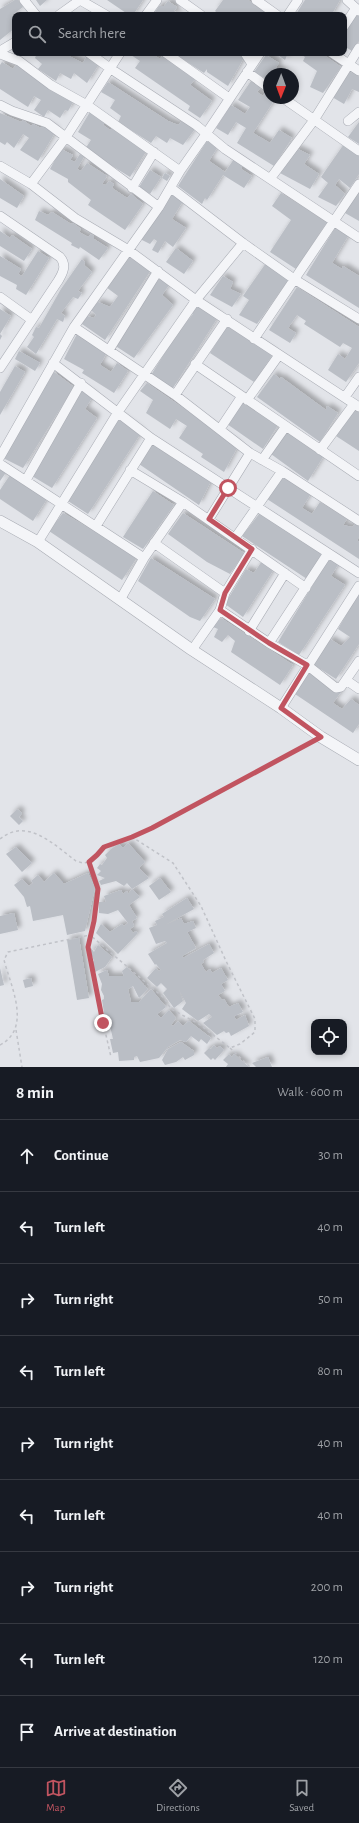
<!DOCTYPE html>
<meta charset="utf-8">
<style>
body{margin:0;font-family:"Alegreya Sans",sans-serif;background:#20242c;color:#f1f3f6}
.controls{position:absolute;right:12px;bottom:12px;display:grid;overflow:hidden;border-radius:8px;box-shadow:0 2px 6px #0003}
.controls button{width:36px;height:36px;display:grid;place-items:center;padding:0;border:0;border-bottom:1px solid #363941;background:#171b24;color:#f1f3f6;font:20px sans-serif}
.compass{position:absolute;left:263px;top:68px;width:36px;height:36px;border-radius:50%;background:#171b24;box-shadow:0 2px 6px #0003;rotate:181deg}
.stop{position:absolute;width:12px;height:12px;margin:-9px;border:3px solid #c15460;border-radius:50%;background:#fff}
.stop.end{background:#c15460;border-color:#fff;box-shadow:0 1px 4px #0008}
.list{margin:0;padding:0;list-style:none}
h2{display:flex;justify-content:space-between;align-items:center;height:52px;margin:0;padding:0 16px;font-size:17px}
h2 small{font-size:13px;font-weight:400;color:#9ea1a6}
.list li{display:grid;grid-template-columns:26px 1fr auto;gap:12px;align-items:center;box-sizing:border-box;height:72px;padding:0 16px;border-top:1px solid #363941}
.list b{display:block;font-size:15px;white-space:nowrap}
.list em{font-size:13px;font-style:normal;color:#9ea1a6}
.icon{flex:none;width:22px;height:22px;fill:none;stroke:currentColor;stroke-width:2;stroke-linecap:round;stroke-linejoin:round}
.map{position:relative;flex:none;width:359px;height:1067px;overflow:hidden}
.search{position:absolute;background:#171b24;box-shadow:0 2px 6px #0003;left:12px;right:12px;top:12px;height:44px;display:flex;align-items:center;gap:10px;box-sizing:border-box;padding:0 14px;border-radius:8px;color:#9ea1a6;font-size:15px}
.sheet{height:700px;background:#171b24}
nav{display:flex;justify-content:space-around;align-items:center;box-sizing:border-box;height:56px;border-top:1px solid #363941;background:#171b24;font-size:11px;color:#9ea1a6}
nav a{display:grid;justify-items:center;gap:2px}
nav .on{color:#c15460}
.map>svg:first-child{display:block}
</style>
<div class="map">
<svg width="359" height="1067" viewBox="0 0 359 1067">
<defs>
<filter id="shadow"><feDropShadow dx="3.5" dy="-3.5" stdDeviation="2" flood-color="#0004"/></filter>
</defs>
<rect width="100%" height="100%" fill="#e2e4e9"/>
<path fill="#babec5" filter="url(#shadow)" d="M15,0h3l5,7 -11,8 3,4v9l-15,12v-31z
M36,0h11l-7,6z
M107,0h36l-10,15h-4z
M223,0h25l21,15h-49l-5,-4z
M305,0h35l-8,14 2,1 -38,-1z
M168,1l9,6 -3,4 6,4h-27l6,-9h5z
M357,12l2,2v27l-7,10 -8,-5v-13z
M37,53h33l-1,3 14,7 4,-7 12,8 -12,19 -13,-10 -3,6 -11,-6 -4,8 -18,-12 4,-5 -7,-6z
M128,53h23l9,6 3,-4 32,24 -5,6 22,16 -12,17 -12,-8 2,-4 -55,-38 5,-7z
M173,53h71l2,1 -18,32 -21,-14v-3l-3,4z
M275,53h13l-3,7z
M299,53h22l20,14 -18,26 -13,-6 7,-16 -14,-10 2,-4z
M266,55l13,8 -3,4 9,7h-16v12l-5,-4 2,-3 -12,-7z
M2,62l11,7 4,-6 10,6 -2,3 48,30 -5,9 -3,-1 -5,8 -12,-8 -4,7 -10,-7 7,-10 -7,-4 -6,11 -28,-18v-24z
M349,71l10,6v15l-7,-3 -8,15 -12,-7z
M251,81l10,6 -4,5 6,4 2,-3 4,2v3l6,1 -22,34 17,10 9,-13 13,8 -18,28 -37,-23 9,-15 -10,-6 -8,13 -12,-7 15,-23 14,9 5,-7 -12,-7z
M108,82l60,39 10,4 4,-4 13,8 -12,16 -13,-7 -3,5 -11,-7 -5,7 -33,-21 3,-6 -11,-8 5,-8 -14,-8z
M90,112l15,10 -2,3 7,5 2,-2 35,22 -17,27 -45,-28 6,-9 -13,-8z
M0,113l21,9 2,-2 8,6 2,-2 8,4 3,-4 12,7 -18,30 -18,-11 9,-12 -6,-4 -9,14 -7,-6 -2,3 -5,-3z
M359,122v22l-11,-7z
M207,141l10,7 -8,13 16,11 9,-13 9,6 -2,4 11,7 -8,12 -21,-13 -16,25 -2,-2 -3,6 -24,-18z
M344,144l15,10v20l-9,14 -11,-9 -4,6 10,9 -9,12 -18,-9 10,-14 -7,-6z
M296,148l14,7 -6,9 15,10 -9,15 -30,-16z
M61,149l12,6 -3,5 5,2 5,-8 4,3 -7,12 4,2 6,-8 20,13 -5,8 4,1 3,-4 5,3 -2,4 15,10 4,-4 12,10 -18,26 -37,-25 3,-5 -23,-18v-3l-18,-10z
M150,170l11,7 -11,17 -11,-7z
M165,173l5,3 -3,5 -5,-3z
M0,179l24,17 -7,12 -17,-10z
M359,191v30l-14,-8z
M171,193l12,8 -11,18 14,9 -13,19 -8,-6 -7,12 -6,-3 5,-9 -3,-2 -4,5 -10,-5z
M281,193l46,29 -31,47 -26,-17 21,-32 -19,-14z
M39,211l9,4 4,-3 19,12 2,-1 8,6 -2,3 9,5 3,-3 3,2v3l14,9 -9,12 -19,-13 -1,2 -8,-4 1,-2 -37,-23z
M335,228l13,8 -16,27 10,6 1,-3 16,10v32l-53,-33z
M0,231l10,7 2,-3 20,14 -8,12 -24,-15z
M176,248l17,13 -9,13 -18,-12z
M38,251l11,7 -23,37 -10,-6 1,-4 -17,-9v-20l21,13 -3,5 4,2z
M129,257l22,13 -46,70 -23,-16 5,-8 7,2 2,-3 -5,-5 7,-8 12,5 8,-11 -12,-9z
M82,259l3,3 -1,3 8,7 -14,19 4,2 -4,6 -5,-2 -12,16 4,3 -2,6 -6,-3 -21,35 -9,-7 7,-10 -2,-2 4,-8 3,1 22,-39z
M266,263l23,16 -32,45 -18,-9 10,-15 -6,-4z
M223,276l10,6 -3,7 11,5 -9,13 -22,-12z
M160,278l9,7 -7,10 11,10 -39,53 -20,-13 30,-47z
M297,287l62,40v36l-13,19 -18,-12 10,-16 7,5 7,-11 -9,-5 -3,4 -36,-23 2,-3 -9,-6 -9,13 8,5 -6,10 -21,-13z
M197,304l21,13 -45,71 -22,-13 32,-51h2l8,-10 -2,-2z
M0,309l11,7 -11,18 2,2 -2,4z
M228,325l45,29 -19,28 -44,-29z
M77,334l30,18 -7,13 11,7 6,-9 11,8 -14,22 -32,-20 2,-3 -20,-11z
M19,351l21,12 -5,8 -20,-12z
M15,366l10,6 -25,43v-23z
M54,372l20,15 -51,81 -20,-10z
M274,374l6,5 1,-2 45,33 1,-4 11,7 -18,29 -63,-45z
M147,383l91,63 -14,26 -23,-15 2,-3 -24,-16 8,-12 -11,-7 -6,10 -24,-16 7,-13 -13,-9z
M82,390l11,6 -8,13 12,9 -45,70 -20,-12z
M241,402l37,23 -15,24 -36,-25z
M354,409l5,3v39l-23,-15z
M119,417l22,16 -53,81 -20,-13z
M288,431l35,26 -15,24 -37,-27z
M152,443l59,38 -12,24 -60,-41z
M0,467l7,4 -7,10z
M283,474l10,6 -2,2 19,13 -8,13 10,6 8,-12 27,17 -4,6 9,2 4,-3 3,2v11l-2,3 2,2v17l-92,-60z
M10,475l37,24 -14,22 -33,-22v-9z
M153,491l21,14 -31,44 -20,-12z
M63,513l45,26 28,20 -14,21 -73,-49z
M183,513l61,40 -14,21 -23,-12 -39,-28z
M260,513l62,41 -15,25 -65,-43z
M330,557l9,6 -8,13 14,9 -46,70 -21,-13z
M151,558l64,41 -15,22 -10,-4 -52,-36z
M262,561l12,8 -31,48 -18,-13 21,-35 8,4z
M359,593v51l-23,35 -22,-14 16,-26 11,7 9,-9 -12,-8z
M221,618l72,47 -13,20 -49,-33 4,-11 -7,-6 -6,7 -8,-5 4,-8 -5,-2z
M309,670l32,22 -8,11 9,6 9,-10 8,6v19l-6,9 -58,-39z
M17,809l5,4 -3,4 4,4 -4,4 -9,-9z
M128,843l17,19 -6,6 10,10 -17,11 8,8 -11,8 8,13 -5,3 2,5 -4,3 3,4 3,-2 2,2 -20,21 -22,-21 5,-9 9,8 12,-8 2,2 4,-3 -10,-13 -10,4 -9,-1v-11h7l-2,-6 17,-6 2,4 4,-3 1,3 4,-5 -5,-6 -3,3 -8,-5 -15,4 -2,-4 6,-3 -8,-3 4,-4 -4,-3 3,-4 2,1 5,-7 -2,-3 6,-6 8,-5 4,4z
M16,847l16,16 -10,9 -16,-18z
M54,873l10,11 24,-11 7,15 -10,43 -18,4 -4,-20 -30,6 -3,-15 -3,1 -3,-10 -10,-12 8,-6 7,7 4,-3 -2,-2 7,-6 6,7z
M160,878l11,14 -12,8 -10,-14z
M187,898l7,11 -29,16 16,-7 3,6 9,-3 3,7 -9,4 9,16 -14,8 1,2 26,-14 5,9 -11,7 1,2 -3,2 5,8 4,-3 2,4 9,-5 7,12 -7,4 4,7 -7,4 4,5 2,-1 5,8 9,-4 5,9 -9,4 2,4 9,-5 4,11 -18,10 -2,-4 -3,1 -2,-2 -7,4 -14,-12 9,-6 -3,-3 -11,7 -16,-12 4,-6 -7,-13 4,11 -9,7 -11,-15 4,-4 -6,-6 -4,4 -10,-9 9,-10 3,3 2,-1 -5,-6 -1,1 -7,-11 19,-11 -2,-2 -9,3 -7,-16 8,-3 -2,-4 9,-4 -2,-3z
M14,913l4,17 -18,4v-18z
M79,938l10,60 -12,2 -10,-60z
M98,945l14,12 -7,10 -10,5 -4,-9 3,-2 -4,-10 1,-3 3,4z
M127,967l21,22 -9,9 -6,-12 -5,3 3,13h8l12,-13 15,18 -9,7 4,4 8,-8 7,8 -5,7 2,1 5,-5 5,5 6,-5 22,17 -4,6 -6,-5 -2,3 -8,-6 -5,6 -6,-2 -12,7 -9,11 -19,4 -3,-6 -3,1v3l-15,1 -1,-9 -5,1 -3,-14h3l-3,-13h-4l-4,-26 2,-1v-3l-3,-6 1,-6 -4,-10 9,-4 2,6h15l-2,-5z
M0,968l4,17 -4,1z
M31,978l2,8 -8,2 -2,-8z
M181,1042l13,9v4l-9,5 -2,-3 -7,5 -11,3 -3,-5 6,-11z
M214,1045l3,3 3,-2 4,4 -9,10 -2,-2 -2,2 -7,-7 5,-5 2,1z
M229,1054l3,3 2,-3 15,13h-23l2,-3 -5,-4z
M268,1057l4,10h-16l-4,-4z"/>
<g fill="none" stroke-linecap="round" stroke-linejoin="round">
<g stroke="#a8abb3" stroke-width="10">
<path id="minor" d="M24,0l12,15
M80,0l26,15
M180,0l21,15
M256,0l21,15
M347,0l12,11
M59,15l21,-15
M146,15l11,-15
M288,15l10,-15
M344,26l12,-18
M0,51l15,-9
M89,53l22,16 85,56 29,24 134,89
M166,53l63,45
M245,53l7,11
M332,53l27,18
M0,54l19,7 32,24 36,20 93,66
M247,72l22,16
M283,98l76,53
M0,105l12,6 35,12 112,84
M348,121l11,-9
M0,166l31,18 44,34 52,31 69,51 163,107
M270,179l44,-59 45,-72
M31,184l35,-47 54,-84
M132,188l22,-36
M171,188l72,55 51,36 65,40
M0,216l60,41c7,8 3,16 -2,24l-58,87
M0,297l32,23
M74,327l101,68 75,58 32,18 77,50
M254,339l105,-155
M109,350l49,-79
M53,363l98,75 208,135
M195,364l164,112
M175,395l52,-76
M345,397l14,-20
M247,400l32,-45
M220,429l22,-33
M320,450l34,-46
M0,457l74,-130 85,-120 21,-36 26,-37 54,-81
M262,460l24,-34
M0,464l144,94
M130,470l53,32 123,86
M26,480l55,-97
M209,519l41,-66
M96,526l55,-88
M235,538l47,-67
M38,542l80,-130 78,-112 47,-57
M154,543l71,50
M120,600l24,-42 39,-56
M220,610l49,33 38,22 29,23 5,-1 18,-26
M249,631l36,-58
M269,643l59,-90
M192,650l28,-40 5,-17 27,-44
M346,680l13,9
M281,708l78,-122"/>
</g>
<g stroke="#a8abb3" stroke-width="12">
<path id="tertiary" d="M0,521l38,21 154,108 89,58 40,29 38,23"/>
</g>
<path stroke="#c0c2c8" stroke-width="1.5" stroke-dasharray="3 3" stroke-linecap="butt" d="M0,839c27,-22 53,5 76,22l7,2 6,-1 8,-7 7,-8 28,-10 20,-9 160,-86
M89,862c11,27 10,46 1,73l74,63 7,11 28,15 31,24 10,-4 15,-12v-13l-29,-58 -25,-55 -28,-43 -41,-26
M16,1030l6,37
M0,1045c32,-17 11,-58 4,-85l4,-8 82,-17 -3,12 3,18 21,92
M230,1048l20,19"/>
<use href="#minor" stroke="#f4f5f8" stroke-width="9"/>
<use href="#tertiary" stroke="#f4f5f8" stroke-width="11"/>
</g>
<g fill="none" stroke-linecap="round" stroke-linejoin="round">
<path stroke="#c15460" stroke-width="5" d="M103,1023l-15,-76 6,-26 4,-32 -9,-27 8,-7 7,-8 28,-10 20,-9 169,-91 -40,-29 26,-43 -38,-22 -49,-33 5,-17 27,-44 -43,-30 19,-31"/>
</g>
</svg>
<div class="controls">
<button><svg class="icon" aria-label="locate" viewBox="0 0 24 24"><circle cx="12" cy="12" r="6"/><path d="M12 2v4M12 18v4M2 12h4M18 12h4"/></svg></button>
</div>
<svg class="compass" viewBox="-18 -18 36 36"><path d="M0-13l5 13h-10z" fill="#e53935"/><path d="M0 13l5-13h-10z" fill="#9ea1a6"/></svg>
<div class="stop" style="left:228px;top:488px"></div>
<div class="stop end" style="left:103px;top:1023px"></div>
<div class="search"><svg class="icon" aria-label="search" viewBox="0 0 24 24"><circle cx="10" cy="10" r="6"/><path d="M15 15l6 6"/></svg>Search here</div>
</div>
<section class="sheet">
<h2>8 min<small>Walk · 600 m</small></h2>
<ul class="list">
<li><svg class="icon" aria-label="ahead" viewBox="0 0 24 24"><path d="M12 20V5M6 11l6-6 6 6"/></svg><div><b>Continue</b></div><em>30 m</em></li>
<li><svg class="icon" aria-label="left" viewBox="0 0 24 24"><path d="M17 20v-9H6M10 6l-5 5 5 5"/></svg><div><b>Turn left</b></div><em>40 m</em></li>
<li><svg class="icon" aria-label="right" viewBox="0 0 24 24"><path d="M7 20v-9h11M14 6l5 5-5 5"/></svg><div><b>Turn right</b></div><em>50 m</em></li>
<li><svg class="icon" aria-label="left" viewBox="0 0 24 24"><path d="M17 20v-9H6M10 6l-5 5 5 5"/></svg><div><b>Turn left</b></div><em>80 m</em></li>
<li><svg class="icon" aria-label="right" viewBox="0 0 24 24"><path d="M7 20v-9h11M14 6l5 5-5 5"/></svg><div><b>Turn right</b></div><em>40 m</em></li>
<li><svg class="icon" aria-label="left" viewBox="0 0 24 24"><path d="M17 20v-9H6M10 6l-5 5 5 5"/></svg><div><b>Turn left</b></div><em>40 m</em></li>
<li><svg class="icon" aria-label="right" viewBox="0 0 24 24"><path d="M7 20v-9h11M14 6l5 5-5 5"/></svg><div><b>Turn right</b></div><em>200 m</em></li>
<li><svg class="icon" aria-label="left" viewBox="0 0 24 24"><path d="M17 20v-9H6M10 6l-5 5 5 5"/></svg><div><b>Turn left</b></div><em>120 m</em></li>
<li><svg class="icon" aria-label="arrive" viewBox="0 0 24 24"><path d="M6 21V4h12l-3 4 3 4H6"/></svg><div><b>Arrive at destination</b></div></li>
</ul>
</section>
<nav>
<a class="on"><svg class="icon" aria-label="map" viewBox="0 0 24 24"><path d="M3 6l6-2 6 2 6-2v14l-6 2-6-2-6 2zM9 4v14M15 6v14"/></svg>Map</a>
<a><svg class="icon" aria-label="directions" viewBox="0 0 24 24"><path d="M12 3l9 9-9 9-9-9zM9 14v-3h6M13 9l2 2-2 2"/></svg>Directions</a>
<a><svg class="icon" aria-label="saved" viewBox="0 0 24 24"><path d="M7 4h10v16l-5-4-5 4z"/></svg>Saved</a>
</nav>
